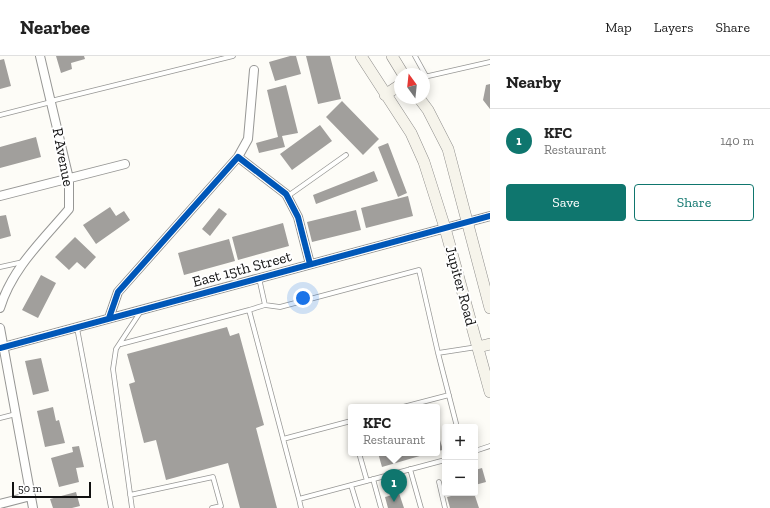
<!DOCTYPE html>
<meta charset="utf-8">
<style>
body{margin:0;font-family:"Zilla Slab",serif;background:#f6f6f6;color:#222}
.controls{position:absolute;right:12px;bottom:12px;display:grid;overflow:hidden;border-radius:4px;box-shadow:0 2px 10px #0003}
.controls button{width:36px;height:36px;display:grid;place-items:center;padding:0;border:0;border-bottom:1px solid #e0e0e0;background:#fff;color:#222;font:20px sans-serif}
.compass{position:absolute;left:394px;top:12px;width:36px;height:36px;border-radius:50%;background:#fff;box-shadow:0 2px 10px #0003;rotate:345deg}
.scale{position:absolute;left:12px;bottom:10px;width:79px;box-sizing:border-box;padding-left:4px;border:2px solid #111;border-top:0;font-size:11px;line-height:14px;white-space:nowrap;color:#111;-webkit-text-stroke:3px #fff;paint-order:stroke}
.you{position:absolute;left:303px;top:242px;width:14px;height:14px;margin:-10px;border:3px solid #fff;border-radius:50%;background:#1a73e8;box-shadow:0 0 0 6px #1a73e833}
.badge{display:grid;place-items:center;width:26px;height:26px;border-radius:50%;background:#0f766e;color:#fff;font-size:13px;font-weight:700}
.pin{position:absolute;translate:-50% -33px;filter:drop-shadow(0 1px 2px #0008)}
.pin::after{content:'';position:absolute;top:21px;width:14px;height:12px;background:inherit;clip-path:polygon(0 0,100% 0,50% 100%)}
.popup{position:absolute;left:348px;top:348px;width:92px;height:52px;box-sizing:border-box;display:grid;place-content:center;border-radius:4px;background:#fff;filter:drop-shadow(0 1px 3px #0005);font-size:13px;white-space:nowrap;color:#767676}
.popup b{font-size:15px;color:#222}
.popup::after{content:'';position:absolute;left:50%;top:100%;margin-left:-8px;border:8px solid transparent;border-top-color:#fff}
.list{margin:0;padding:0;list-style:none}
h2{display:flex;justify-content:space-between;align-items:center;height:52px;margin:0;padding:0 16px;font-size:17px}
h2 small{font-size:13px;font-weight:400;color:#767676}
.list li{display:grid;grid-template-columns:26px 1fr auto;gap:12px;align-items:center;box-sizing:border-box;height:64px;padding:0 16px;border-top:1px solid #e0e0e0}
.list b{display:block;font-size:15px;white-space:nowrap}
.list p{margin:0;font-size:13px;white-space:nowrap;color:#767676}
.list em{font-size:13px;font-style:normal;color:#767676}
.actions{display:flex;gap:8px;padding:12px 16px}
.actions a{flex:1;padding:9px 0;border:1px solid #0f766e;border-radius:4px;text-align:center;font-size:14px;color:#0f766e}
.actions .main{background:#0f766e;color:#fff}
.map{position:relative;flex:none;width:490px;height:452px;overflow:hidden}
header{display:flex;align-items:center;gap:24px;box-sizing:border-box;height:56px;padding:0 20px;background:#fff;border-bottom:1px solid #e0e0e0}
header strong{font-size:19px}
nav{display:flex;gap:22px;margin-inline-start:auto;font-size:14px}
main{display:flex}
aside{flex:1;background:#fff}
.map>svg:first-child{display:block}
</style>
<header>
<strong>Nearbee</strong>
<nav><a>Map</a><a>Layers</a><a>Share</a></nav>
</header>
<main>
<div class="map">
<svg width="490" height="452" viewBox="0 0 490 452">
<rect width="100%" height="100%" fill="#fdfcf7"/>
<path fill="#a19f9c" d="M56,0h28l1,3 -14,4 1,6 -11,4z
M290,0h6l5,18 -26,7 -6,-19z
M306,0h24l11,43 -23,5z
M4,3l7,27 -11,3v-29z
M490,28v25l-7,-9 3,-15z
M286,29l12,48 -16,3 3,11 -26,6 -3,-10 22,-6 -11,-47z
M342,45l37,38 -16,16 -37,-38z
M320,69l12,16 -40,29 -12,-16z
M36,81l5,20 -41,11v-21z
M388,87l19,50 -9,4 -20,-50z
M374,115l4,10 -62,23 -3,-9z
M408,140l5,20 -47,12 -5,-20z
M110,151l6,9 8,-5 6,9 -34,24 -13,-19z
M219,152l8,6 -17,22 -8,-7z
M356,154l5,20 -49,12 -5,-20z
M6,159l5,21 -11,3v-23z
M283,167l6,23 -51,14 -6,-23z
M75,181l21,20 -11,12 -8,-7 -8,8 -14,-13z
M229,183l6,22 -51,14 -6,-22z
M41,219l15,8 -18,35 -16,-8z
M227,271l3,9 9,-3 25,92 -8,3 21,80h-37l-12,-45 -62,17 -10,-40 -12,3 -15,-59 6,-2 -8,-28z
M41,302l8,33 -16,4 -8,-34z
M53,351l3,14 3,-1 6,23 -20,4 -8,-36z
M437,374l6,20 -6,1z
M79,390l5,21 -8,1 3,14 -20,5 -8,-29 22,-6 -1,-5z
M378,397h52l-48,14z
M482,412l4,14 -11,3v-15z
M76,436l4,14 -8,2h-19l-3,-9z
M399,437l5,15h-16l-3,-11z
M463,437h11l5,15h-29l-3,-11z"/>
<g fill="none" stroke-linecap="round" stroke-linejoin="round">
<g stroke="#979795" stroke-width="5.5">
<path id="lane" d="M415,0l11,20
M424,21l66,-15
M51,45l182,-45
M0,59l51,-13
M288,140l58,-41
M0,211l23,-5
M259,222l6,27 -16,5 50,189 146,-39
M265,249l15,2 139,-37 19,83
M77,272l34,180
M121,288l128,-34
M403,351l46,-12
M0,362l16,-4
M457,371l-19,-74 39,-6
M283,383l68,-18
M475,395l15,-5
M359,397l8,28
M410,413l11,39
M373,423l8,29
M439,426l6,26
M351,429l7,23
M130,439l83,-18 8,29 -9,2
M299,443l2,9
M132,452l-19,-139 3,-20 25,-38"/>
</g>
<g stroke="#979795" stroke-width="10">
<path id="street" d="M238,101l10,-18 6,-69
M0,140l125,-32
M0,252c12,-40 43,-68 69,-99v-30l-29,-123
M109,262l9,-26 120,-135 48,37 12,23 12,47
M0,272l33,180
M0,292l490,-132
M0,448l31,-8"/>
</g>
<g stroke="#8e8d8b" stroke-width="12">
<path id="secondary" d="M361,0l50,77 13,29 21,66 45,164
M392,0l11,18
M385,39l15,-10
M419,42l9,12 20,39 42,159
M478,291l12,-3"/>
</g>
<use href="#lane" stroke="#fffffe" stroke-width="4"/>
<use href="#street" stroke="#fffffe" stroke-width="8"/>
<use href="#secondary" stroke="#f6f4eb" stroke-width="11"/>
<g stroke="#fff" stroke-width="8">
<path id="cycleway" d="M109,262l9,-26 120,-135 48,37 12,23 12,47
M0,292l490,-132"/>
</g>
<use href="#cycleway" stroke="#0057b8" stroke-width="6"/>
</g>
<g text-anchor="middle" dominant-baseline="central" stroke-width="4" stroke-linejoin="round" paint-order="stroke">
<g font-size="15" fill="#111" stroke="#fff">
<text transform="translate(63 101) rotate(79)">R Avenue</text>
<text transform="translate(242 213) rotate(-15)">East 15th Street</text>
<text transform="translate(461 230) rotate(75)">Jupiter Road</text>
</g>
</g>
</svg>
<div class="controls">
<button>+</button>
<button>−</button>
</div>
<svg class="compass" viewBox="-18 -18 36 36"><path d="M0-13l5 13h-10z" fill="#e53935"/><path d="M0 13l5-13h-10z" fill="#767676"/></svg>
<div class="scale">50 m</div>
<div class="you"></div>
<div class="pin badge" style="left:394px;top:446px">1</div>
<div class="popup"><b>KFC</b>Restaurant</div>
</div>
<aside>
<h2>Nearby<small></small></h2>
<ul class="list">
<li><span class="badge">1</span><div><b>KFC</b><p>Restaurant</p></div><em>140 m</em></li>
</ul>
<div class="actions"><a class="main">Save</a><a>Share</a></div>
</aside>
</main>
